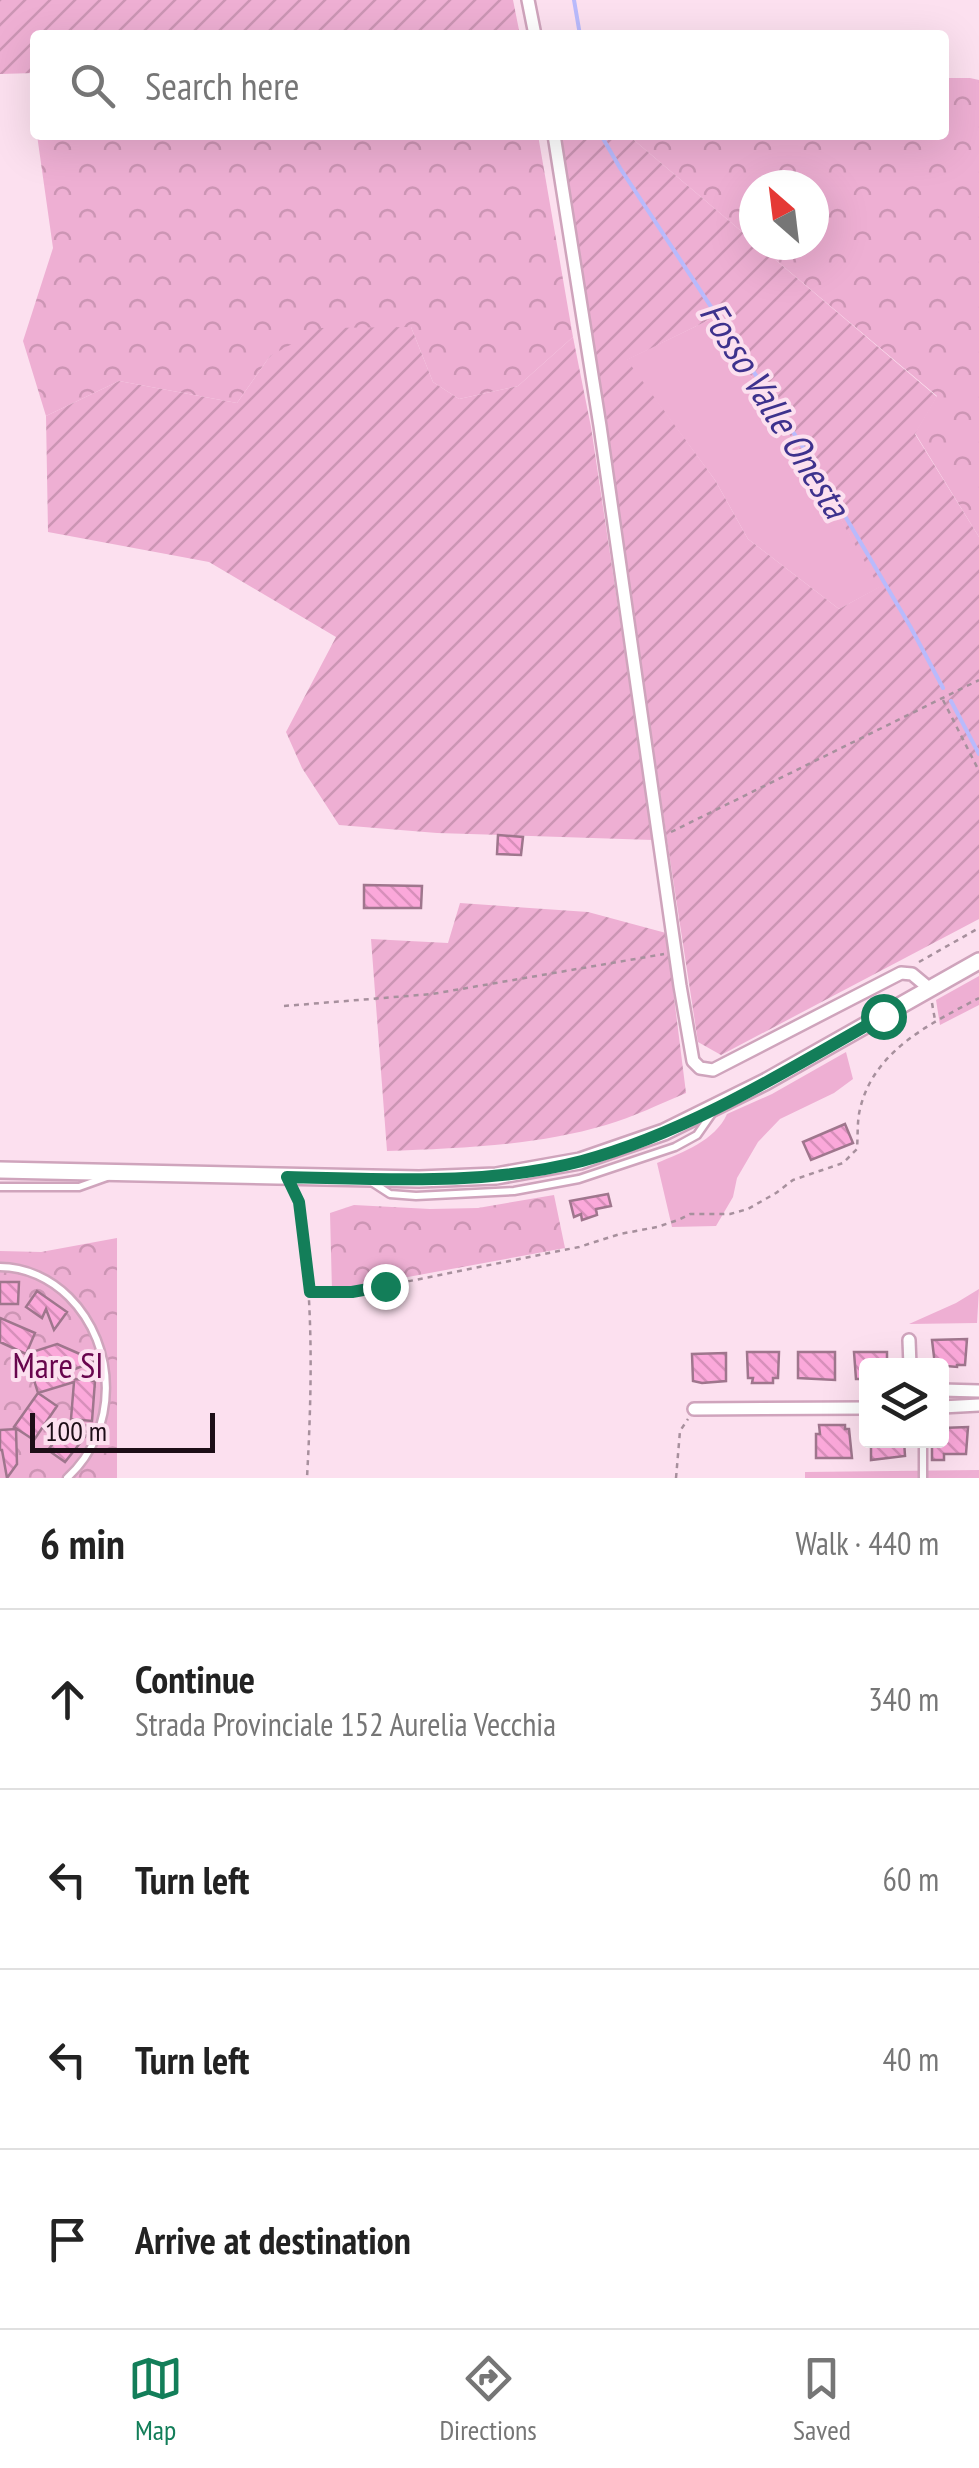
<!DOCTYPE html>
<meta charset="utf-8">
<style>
body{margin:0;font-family:"PT Sans Narrow",sans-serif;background:#f6f6f6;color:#222}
.controls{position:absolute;right:30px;bottom:30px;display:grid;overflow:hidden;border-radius:10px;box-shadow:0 10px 40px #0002}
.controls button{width:90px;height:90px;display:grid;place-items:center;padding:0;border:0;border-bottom:2px solid #e0e0e0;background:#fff;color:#222;font:50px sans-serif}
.compass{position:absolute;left:739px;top:170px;width:90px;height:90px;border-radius:50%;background:#fff;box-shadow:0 10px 40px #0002;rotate:332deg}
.scale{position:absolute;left:30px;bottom:25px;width:185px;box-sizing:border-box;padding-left:10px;border:5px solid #1d0e17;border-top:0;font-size:28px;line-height:35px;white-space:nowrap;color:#1d0e17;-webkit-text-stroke:8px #fce0ef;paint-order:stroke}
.stop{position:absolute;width:30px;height:30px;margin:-22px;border:8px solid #137e59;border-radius:50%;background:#fff}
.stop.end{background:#137e59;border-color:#fff;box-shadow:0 2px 10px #0008}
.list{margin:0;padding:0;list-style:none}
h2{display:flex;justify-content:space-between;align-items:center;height:130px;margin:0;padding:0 40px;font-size:42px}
h2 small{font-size:32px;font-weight:400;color:#767676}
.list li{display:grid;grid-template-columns:65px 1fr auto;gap:30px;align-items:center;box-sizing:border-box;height:180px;padding:0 40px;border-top:2px solid #e0e0e0}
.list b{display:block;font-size:38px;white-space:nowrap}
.list p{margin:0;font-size:32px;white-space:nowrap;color:#767676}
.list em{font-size:32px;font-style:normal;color:#767676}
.icon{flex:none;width:55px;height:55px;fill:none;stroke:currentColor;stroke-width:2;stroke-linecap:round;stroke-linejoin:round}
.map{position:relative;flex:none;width:979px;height:1478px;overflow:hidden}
.search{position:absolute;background:#fff;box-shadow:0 10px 40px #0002;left:30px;right:30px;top:30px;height:110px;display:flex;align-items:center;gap:25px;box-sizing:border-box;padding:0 35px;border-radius:10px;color:#767676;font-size:38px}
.sheet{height:850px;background:#fff}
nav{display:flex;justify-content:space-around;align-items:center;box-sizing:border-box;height:140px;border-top:2px solid #e0e0e0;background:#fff;font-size:28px;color:#767676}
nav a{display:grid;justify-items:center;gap:5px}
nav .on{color:#137e59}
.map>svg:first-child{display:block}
</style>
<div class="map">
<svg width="979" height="1478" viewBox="0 0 979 1478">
<defs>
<pattern id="forest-crowns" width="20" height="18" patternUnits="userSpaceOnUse" patternTransform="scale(2.5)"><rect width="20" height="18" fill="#eeafd3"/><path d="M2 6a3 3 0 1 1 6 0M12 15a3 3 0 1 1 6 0" fill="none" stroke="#cc95b4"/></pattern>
<pattern id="garden-furrows" width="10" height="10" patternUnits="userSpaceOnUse" patternTransform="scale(2.5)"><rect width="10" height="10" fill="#eeafd3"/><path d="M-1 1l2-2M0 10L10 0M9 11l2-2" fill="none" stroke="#cc95b4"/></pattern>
<pattern id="building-back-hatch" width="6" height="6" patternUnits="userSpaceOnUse" patternTransform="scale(2.5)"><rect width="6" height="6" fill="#fba8da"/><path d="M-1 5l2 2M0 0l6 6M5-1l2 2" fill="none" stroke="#d78fba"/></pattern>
</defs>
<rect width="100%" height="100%" fill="#fce0ef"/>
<path fill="#eeafd3" d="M713,318l99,151 68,118 -41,22 -91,-70 -33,-59 -89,-120z
M979,976v29l-39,20 -4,-25z
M846,1052l7,27 -19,14 -54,26 -22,23 -21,36 -4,19 -17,29 -44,1 -15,-64c26,-11 58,-22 70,-49l45,-20z
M979,1289l-2,34 -68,1 47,-21z
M979,1470v8h-174v-6z"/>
<path fill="url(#forest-crowns)" d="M944,78h26l9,2v457l-64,-104 22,-37 -179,-151h56v-60h-60v57l-126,-107h316z
M37,135h501l35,202 -55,49 -59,13 -26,-17 -22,-55 -141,29 -33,47 -118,-22 -73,35 -23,-75 30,-93z
M554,1195l11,53 -233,43 -2,-78 24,-8 76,4 48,-1z
M117,1238v240h-117v-227l41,1z"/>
<path fill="url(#garden-furrows)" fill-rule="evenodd" d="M0,0h513l7,35h-485v38l-35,1z
M559,135h69l126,107v3h4l179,152 -22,37 64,103v382l-258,136 -23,-13zM713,318l99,151 67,118 -40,22 -91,-70 -33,-59 -88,-120z
M411,327l22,55 26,17 59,-13 55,-49 18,90 62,413 -216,-7 -98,-8 -37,-57 -16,-36 50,-95 -127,-75 -161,-30 -2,-116 73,-35 118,22 33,-47 51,-28z
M460,903l128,9 78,21 20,160c-26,11 -53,24 -80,32 -71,21 -146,23 -219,26l-16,-212 77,4z"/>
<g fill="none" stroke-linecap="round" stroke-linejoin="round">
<path stroke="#b9bafc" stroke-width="4" d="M574,0l6,35
M601,135l19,33 196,299 94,159 33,62
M951,701l28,53"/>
</g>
<path fill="url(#building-back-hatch)" stroke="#9f768d" stroke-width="2.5" d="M498,835l25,2 -2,18 -24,-1z
M364,885l58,1 -1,22h-57z
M845,1124l8,19 -42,17 -8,-18z
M608,1194l3,12 -15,3 1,6 -15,5 -1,-6 -7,3 -4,-16z
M0,1282h19l-1,22h-18z
M37,1291l30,21 -13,18 -8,-21 -4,9 -16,-11z
M0,1318l35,15 -9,21 -26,-12z
M967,1339l-2,26h-8v2l-22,-2 -3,-25z
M57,1344l39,17 -42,16 41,4 -3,40 -21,-2 3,-37 -36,11 -12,-39z
M747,1352h32l-1,26h-5v5h-21l1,-5h-5z
M798,1352h37v28l-37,-2z
M854,1352h33v14h-21v13h-10z
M726,1353v28l-24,2 -9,-2 -1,-27z
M38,1393l19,13 -23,34 -20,-13z
M71,1421l17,12 -23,29 -17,-12z
M819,1425h26v4h4l3,29h-36v-24h4z
M968,1427l-2,27h-22v6h-12v-20h10v-12z
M16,1429l1,35 -10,14 -5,-28h-2v-20z
M871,1440h33l1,16 -34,4z"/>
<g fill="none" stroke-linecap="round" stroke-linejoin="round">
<g stroke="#cfa4bc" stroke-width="11">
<path id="lane" d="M370,1181l20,13 26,2 98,-5 65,-12 96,-32 22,-12 16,-23
M0,1187h79l28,-10
M0,1267c26,0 51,12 69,30 49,49 50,134 -2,181
M923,1440v38"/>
</g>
<g stroke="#cfa4bc" stroke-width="16">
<path id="street" d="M528,0l7,35
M554,135l46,291 80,560 13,75 7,7 13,2 188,-97 11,1 18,15
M909,1340l1,26
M942,1390l37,1
M942,1407l37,-2
M694,1409l172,-1"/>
</g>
<g stroke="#cfa4bc" stroke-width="20">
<path id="secondary" d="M0,1170l419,9 77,-3 84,-15 84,-29 101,-50 214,-121"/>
</g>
<path stroke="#a7909d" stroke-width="2.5" stroke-dasharray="5 5" stroke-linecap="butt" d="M943,700l36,71
M671,832l308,-152
M919,962l60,-34
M932,1003l3,17
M284,1006l148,-12 232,-40
M294,1192c11,20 10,45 12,68 7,73 5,145 1,218
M309,1293l43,-1 33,-6 194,-39 41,-13 37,-7 21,-7 12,-6h40l18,-5 28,-16 17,-13 50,-17 14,-14c1,-14 0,-28 3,-40 14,-59 70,-85 119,-111
M676,1478l4,-47 8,-12"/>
<use href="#lane" stroke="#fff" stroke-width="6"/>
<use href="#street" stroke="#fff" stroke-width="11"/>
<use href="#secondary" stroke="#fff" stroke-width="15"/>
</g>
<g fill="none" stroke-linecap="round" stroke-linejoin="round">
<path stroke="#137e59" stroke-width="12" d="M385,1286l-33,6h-42l-11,-90 -12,-25c98,2 199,9 295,-16 105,-28 208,-92 301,-145"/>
</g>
<g text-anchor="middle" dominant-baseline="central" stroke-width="8" stroke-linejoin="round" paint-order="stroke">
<g font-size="35" fill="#68054d" stroke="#fce0ef">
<text x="58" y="1365">Mare SI</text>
</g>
<g font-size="38" font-style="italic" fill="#3e328d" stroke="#fce0ef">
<text transform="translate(776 409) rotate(58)">Fosso Valle Onesta</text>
</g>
</g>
</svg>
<div class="controls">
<button><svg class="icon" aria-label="layers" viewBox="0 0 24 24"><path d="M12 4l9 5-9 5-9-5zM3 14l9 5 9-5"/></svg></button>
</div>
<svg class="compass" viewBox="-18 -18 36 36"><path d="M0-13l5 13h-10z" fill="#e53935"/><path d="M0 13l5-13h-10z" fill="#767676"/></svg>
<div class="scale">100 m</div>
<div class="stop" style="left:883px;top:1016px"></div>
<div class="stop end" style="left:385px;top:1286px"></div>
<div class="search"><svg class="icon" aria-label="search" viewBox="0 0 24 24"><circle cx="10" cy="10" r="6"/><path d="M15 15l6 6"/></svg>Search here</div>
</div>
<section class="sheet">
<h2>6 min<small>Walk · 440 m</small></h2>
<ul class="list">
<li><svg class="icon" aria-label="ahead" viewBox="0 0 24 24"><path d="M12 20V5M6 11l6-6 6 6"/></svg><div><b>Continue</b><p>Strada Provinciale 152 Aurelia Vecchia</p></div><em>340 m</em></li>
<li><svg class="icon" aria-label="left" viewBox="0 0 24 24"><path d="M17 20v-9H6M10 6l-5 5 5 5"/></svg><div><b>Turn left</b></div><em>60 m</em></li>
<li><svg class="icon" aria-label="left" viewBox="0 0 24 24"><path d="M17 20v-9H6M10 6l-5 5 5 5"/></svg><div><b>Turn left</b></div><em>40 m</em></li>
<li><svg class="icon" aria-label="arrive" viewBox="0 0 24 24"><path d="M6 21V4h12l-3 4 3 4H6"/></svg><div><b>Arrive at destination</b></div></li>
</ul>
</section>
<nav>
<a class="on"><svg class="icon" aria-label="map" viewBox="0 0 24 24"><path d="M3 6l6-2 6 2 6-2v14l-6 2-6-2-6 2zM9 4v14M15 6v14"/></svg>Map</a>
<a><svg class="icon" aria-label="directions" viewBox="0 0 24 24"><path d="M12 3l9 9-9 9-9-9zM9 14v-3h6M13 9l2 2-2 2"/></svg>Directions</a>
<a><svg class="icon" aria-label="saved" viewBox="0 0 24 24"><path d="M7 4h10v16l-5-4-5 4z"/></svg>Saved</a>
</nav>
